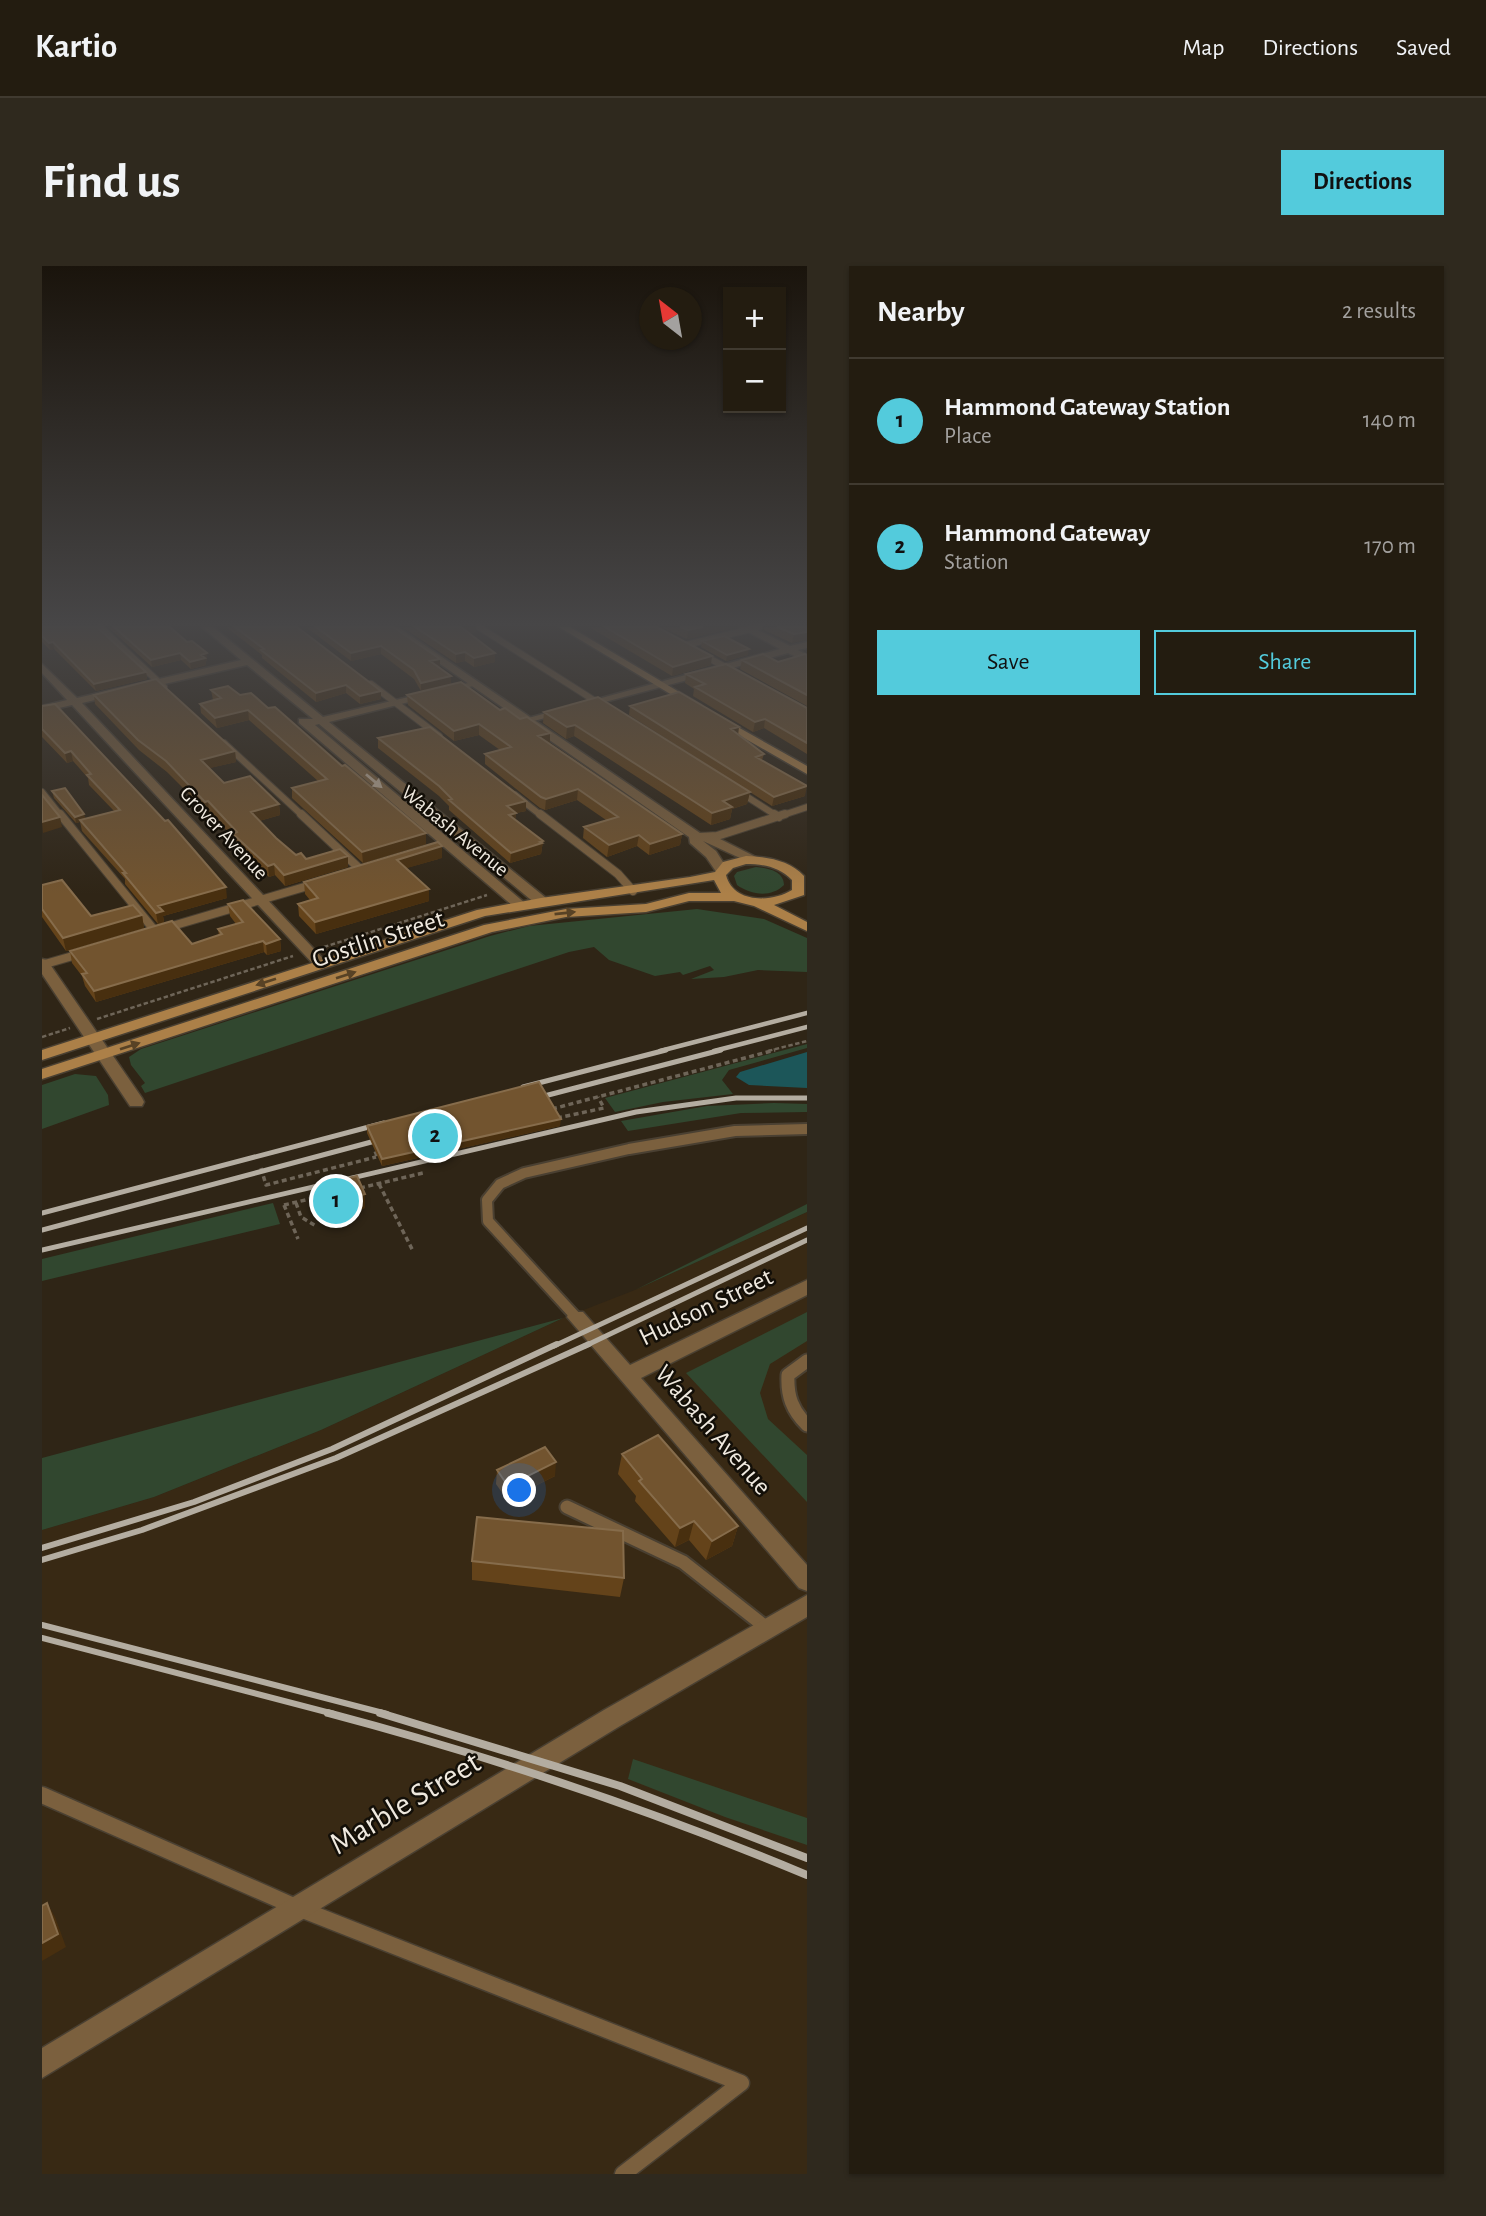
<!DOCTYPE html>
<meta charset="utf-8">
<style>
body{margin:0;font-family:"Alegreya Sans",sans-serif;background:#2f291e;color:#f1f3f6}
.controls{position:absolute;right:21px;top:21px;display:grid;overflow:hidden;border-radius:0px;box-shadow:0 2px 5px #0004}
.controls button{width:63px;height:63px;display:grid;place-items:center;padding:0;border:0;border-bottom:2px solid #403a30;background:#231c10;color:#f1f3f6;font:35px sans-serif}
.compass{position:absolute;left:597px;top:21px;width:63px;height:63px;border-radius:50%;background:#231c10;box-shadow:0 2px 5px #0004;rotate:329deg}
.you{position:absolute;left:478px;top:1225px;width:24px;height:24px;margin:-18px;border:5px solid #fff;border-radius:50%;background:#1a73e8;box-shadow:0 0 0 10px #1a73e833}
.badge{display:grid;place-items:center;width:46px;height:46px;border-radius:50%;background:#53cbdc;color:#111;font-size:23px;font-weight:700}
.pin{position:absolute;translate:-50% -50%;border:4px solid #fff;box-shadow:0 2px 7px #0006}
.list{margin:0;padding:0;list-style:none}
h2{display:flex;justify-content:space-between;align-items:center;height:91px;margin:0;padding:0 28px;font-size:30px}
h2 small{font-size:23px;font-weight:400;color:#a3a19f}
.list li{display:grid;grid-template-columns:46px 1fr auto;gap:21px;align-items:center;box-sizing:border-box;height:126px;padding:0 28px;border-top:2px solid #403a30}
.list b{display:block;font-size:26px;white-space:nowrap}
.list p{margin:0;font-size:23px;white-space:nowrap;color:#a3a19f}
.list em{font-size:23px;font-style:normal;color:#a3a19f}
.actions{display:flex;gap:14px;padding:21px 28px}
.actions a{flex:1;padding:16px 0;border:2px solid #53cbdc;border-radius:0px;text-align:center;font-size:24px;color:#53cbdc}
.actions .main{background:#53cbdc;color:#111}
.map{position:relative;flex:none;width:765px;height:1908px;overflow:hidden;border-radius:0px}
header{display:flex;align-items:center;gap:42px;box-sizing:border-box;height:98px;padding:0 35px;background:#231c10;border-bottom:2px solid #403a30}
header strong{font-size:33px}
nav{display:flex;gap:38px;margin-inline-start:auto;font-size:24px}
.intro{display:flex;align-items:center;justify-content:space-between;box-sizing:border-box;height:168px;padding:0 42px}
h1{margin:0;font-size:49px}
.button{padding:18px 32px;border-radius:0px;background:#53cbdc;color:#111;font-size:24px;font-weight:700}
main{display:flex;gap:42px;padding:0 42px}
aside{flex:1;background:#231c10;border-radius:0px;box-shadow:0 2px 5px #0004}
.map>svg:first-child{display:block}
</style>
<header>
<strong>Kartio</strong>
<nav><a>Map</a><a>Directions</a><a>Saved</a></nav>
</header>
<div class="intro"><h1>Find us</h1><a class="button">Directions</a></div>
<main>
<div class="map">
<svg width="765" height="1908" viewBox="0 0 765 1908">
<rect width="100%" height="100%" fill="#2f2516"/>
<path fill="#382914" d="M765,946v962h-765v-644l112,-33 167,-67 242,-112 72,-28z"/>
<path fill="#31472f" d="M714,601c12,1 28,4 28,18 -13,13 -33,10 -47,0l-3,-9 3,-4z
M655,643l67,10 43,19v34l-49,-2 -34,7 -33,2 23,-9 -4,-4 -27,9 -3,-3 -25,4 -46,-16 -15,-13 -25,5 -424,141 -4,-7 4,-3 -14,-18 -2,-8 12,-8 349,-113 39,-10z
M765,778v4l-78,22 -7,10 11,14 -70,8 -48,10 -10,-14z
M33,808l21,2 12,19 1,10 -67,24v-44z
M732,837l33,1v8l-66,1 -113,18 -7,-10 86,-15z
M231,937l7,21 -238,57v-22z
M765,938v8l-172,78z
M765,1046v29l-37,23 -10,29 8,26 39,36v47l-121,-129z
M521,1052l-242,112 -167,67 -112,33v-72z
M591,1493l174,59v27l-82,-28 -97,-38z"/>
<path fill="#1c5659" d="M765,786v36l-58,-3 -13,-8 4,-5z"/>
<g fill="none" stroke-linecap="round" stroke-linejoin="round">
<g stroke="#4a4032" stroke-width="8">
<path id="service-far4" d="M58,361l64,60
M437,361l124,79
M644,379l73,-18
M657,387l32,17
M329,418l68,52
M182,477l79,73
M696,525l39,25
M0,526l19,24
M473,529l27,21
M738,550l27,-9"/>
</g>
<g stroke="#4a4032" stroke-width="10">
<path id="service-far3" d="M18,548l95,117
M259,548l60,56
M498,548l78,60 15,17
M732,548l5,3
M658,571l17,-1 68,-22
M120,663l156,-46
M0,699l41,-12"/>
</g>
<g stroke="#4a4032" stroke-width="14">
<path id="service-far2" d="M534,1051l-88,-96 -1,-21 13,-16 24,-11 105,-24 106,-18 72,-2"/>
</g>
<g stroke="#4a4032" stroke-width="17">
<path id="service-far1" d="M765,1095l-19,14c-1,21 4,35 19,50
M525,1241l116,55 85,67"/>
</g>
<g stroke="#4a4032" stroke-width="19">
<path id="service" d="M0,1529l256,113 443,175 -118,91"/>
</g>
<g stroke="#4a4032" stroke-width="3">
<path id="minor" d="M160,361h11l110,90 154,-36v4l-148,37 217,176v6h-10l-217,-180 -4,1 211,179 -2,3h-10l-215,-184v-4h14l-66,-54 -165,38 246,261 -2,3h-10l-244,-262 -30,7v-6l25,-6 -25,-27v-9l35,34 164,-38z
M697,361h12l39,19 17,-4v6l-9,2 9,5v7l-19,-9 -258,69 -9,-2 259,-71z
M0,693l5,1 95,138 2,4 -2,4h-12l-88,-132z
M765,1014v15l-166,83 166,187v26l-8,-3 -232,-271 2,-5h14l47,53z
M765,1329v22l-187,109 -578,352v-30l562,-338z"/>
</g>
<g stroke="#4a4032" stroke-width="3">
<path id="tertiary" d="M345,361h11l302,206 10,1 52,26 -6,4 -5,-1 -48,-22 13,10 12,19 -1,3h-10l-11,-16 -16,-14 -1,-6z"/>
</g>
<g stroke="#4a4032" stroke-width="3">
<path id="secondary" d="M517,361h11l131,78 -9,2z
M678,451l87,49v8l-91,-52v-4z
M704,590c21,1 43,4 58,20v19l-30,10 33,17v9l-53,-25 -20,-5h-45l-43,11 -80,5 -74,15 -450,147v-10l442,-144 82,-16 80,-5 43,-11h32l-7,-13 -229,36 -443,144v-10l435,-140 64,-12 149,-21 25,-5 8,-10zM704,598c18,0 33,3 46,16v10c-21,13 -59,13 -66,-15l7,-7z"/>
</g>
<path stroke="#6e6558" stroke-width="2.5" stroke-dasharray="4.5 2.5" stroke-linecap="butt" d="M282,681l163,-52
M55,753l196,-63
M0,771l28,-9
M726,785l39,-10"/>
<path stroke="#6e6558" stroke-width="3.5" stroke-dasharray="5 3.5" stroke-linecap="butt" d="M510,843l223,-59
M515,852l47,-10 -6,-11
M335,890l-2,-5 3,-1
M219,902l5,17 110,-28
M337,918l34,67
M318,922l63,-15
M254,937l5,14 15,9
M242,939l34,-8
M242,939l14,34"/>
<use href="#service-far4" stroke="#7b603e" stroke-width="6"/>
<use href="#service-far3" stroke="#7b603e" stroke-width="8"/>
<use href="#service-far2" stroke="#7b603e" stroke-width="10"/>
<use href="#service-far1" stroke="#7b603e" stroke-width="13"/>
<use href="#service" stroke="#7b603e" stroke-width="16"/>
<use href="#minor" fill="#7b603e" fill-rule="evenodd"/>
<use href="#tertiary" fill="#7b603e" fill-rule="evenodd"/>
<use href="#secondary" fill="#ac8048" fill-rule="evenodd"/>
<path stroke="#b4ada1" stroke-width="4.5" d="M618,785l147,-38
M672,785l93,-24"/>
<path stroke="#b4ada1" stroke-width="5" d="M481,821l143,-37
M487,834l192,-50
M0,947l342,-90
M0,964l348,-93
M0,984l594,-138 100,-14h71
M512,1080l253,-118
M543,1080l222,-106"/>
<path stroke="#b4ada1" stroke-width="6" d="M0,1282l152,-46 138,-53 225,-105
M0,1294l100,-30 194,-72 253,-114
M0,1359l345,89
M0,1372l292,76"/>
<path stroke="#b4ada1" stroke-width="8" d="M286,1447c163,43 323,97 479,162
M338,1447l240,73 187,72"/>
</g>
<path fill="#64431a" d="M0,361l104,45 1,7 -51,12 -42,-42 -4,1 -8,-8z
M66,361h62l37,33 -1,1v4l-15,4 -10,-9 -29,7z
M184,361h71l84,72 -21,5 -14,-11 -30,9 -54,-44v-3z
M264,361h87l47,40h-1l12,17 49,26 50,23v10l132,91 -2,11 -31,10 -12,-9 -30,11 -24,-19 1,-11 22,-7 -29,-20 -32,10 -5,-2 -55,-44v-10l15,-4 -21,-15 -25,6 -46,-36 -1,-10 14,-4 -7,-12 -33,-25 -30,7z
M360,361h74v5l-7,1 26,29 -21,5 -9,-6 -9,2z
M547,361h68l54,38 -39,11z
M619,361h76l-50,12z
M722,361h43l-15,16 -28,-13z
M660,375l46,14 -22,6 -25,-14z
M765,389v51l-67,-37 2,-9 36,2z
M644,408l121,34v46l-43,-26 -11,4 -60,-36 1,-7 -9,-6z
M169,424l29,5 28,13 158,125v11l-63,19 -71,-65v-10l26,-7 -69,-61 -32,8 -16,-15 -1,-9 13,-4z
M52,429l141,56 1,11 -27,6 15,15 55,21 1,11 -21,6 17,17 20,17 10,4 42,8 -63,19 -10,-11 -6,2 -35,-33 -1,-7 -24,-25h-2l-40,-40 -28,-22 -44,-46z
M0,440l185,192 -64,18 1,6 -6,2 -33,-40v-5l-43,-48 -2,-9 -4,1 -22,-25 -2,-7 33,28 29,-8 -25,-26 -1,-7 -15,-17 -6,2 -25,-26z
M588,440l108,29 26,19 -2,6 43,36 -33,10 -143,-91z
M502,446l206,80 -3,12 -15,5 -2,10 -19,6 -137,-89 -8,3 -23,-16z
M336,472l148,63v10l-10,2 -1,7 28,21 -2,13 -31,9 -61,-53v-4l-10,-10 -61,-48z
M400,592l-36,10 23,33 -113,33 -17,-18 -1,-12 12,-4 -5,-6 -1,-12z
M0,619l49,31 51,-1 2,13 -78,23 -24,-34z
M186,638l52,35 1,12 -14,4 -3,-3 -168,50 -11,-16 -3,-10 -10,-13 -2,-12 122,-7 27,-8 -1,-7 18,-5 -6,-8z
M325,860h193l-178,40 -15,-33z
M273,920l50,8v14l-41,10 -8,-18z
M580,1188l116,72 -6,20 -26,14 -17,-20 -14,7 -40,-46 1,-5 -18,-22z
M455,1204l58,6 -48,24 -11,-16z
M430,1295l152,17 -4,19 -148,-17z"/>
<path fill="#482f0f" d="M419,361h15v5l-15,4z
M661,361h34l-50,12 1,-9z
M765,366v8l-15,3 2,-9z
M11,376l1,7 -4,1 -1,-7z
M339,380v8l-30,7v-8z
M707,383l-1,6 -22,6 1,-6z
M423,386v9l-9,2v-9z
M138,387l1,7 -29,7 -1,-7z
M165,387v7l-1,1v4l-15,4 -1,-7 11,-7z
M453,387v9l-21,5v-9z
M670,390l-1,9 -39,11 1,-9z
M398,393v8l-10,2v-8z
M104,406l1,7 -51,12 -2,-7z
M409,410v8l-30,7v-8z
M304,419v8l-30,9v-9z
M339,425v8l-21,5v-8z
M206,444l1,10 -32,8 -2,-10z
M723,453l-1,9 -11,4 2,-10z
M437,458v11l-25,6v-10z
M533,459l-1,11 -8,3 1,-12z
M697,461l-1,9 -7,-7z
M508,467v10l-12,-7z
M29,485l2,10 -6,2 -2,-10z
M193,485l1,11 -34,8 -1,-10z
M765,520l-2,10 -33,10 2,-9z
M536,523l-1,11 -32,10 1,-11z
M708,526l-3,12 -15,5 -2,10 -19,6 1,-12 11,-12z
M166,535l1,11h-2l-2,-10z
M484,535v10l-10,2 -1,10 -7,2 -1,-19z
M237,538l1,11 -28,8 -1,-11z
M42,548l2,6 -10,3 -1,-6z
M18,551l2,10 -19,6 -1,-11z
M384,567v11l-63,19 -1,-11z
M640,568l-2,11 -31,10 1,-11z
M597,569l-2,11 -30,11 2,-12z
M501,575l-2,13 -31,9 1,-10z
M400,580v12l-45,13v-11z
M306,590v11l-63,19 -1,-11z
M232,598l1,11 -6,2 -1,-11z
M184,621l1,11 -64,18 1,6 -6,2 -2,-11 2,-7z
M387,623v12l-113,33 -1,-12z
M100,649l2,13 -78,23 -3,-13z
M238,673l1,12 -14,4 -1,-11z
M221,675l1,11 -168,50 -2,-11z
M519,853l-1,7 -178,40v-7z
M323,928v14l-41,10 -1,-14z
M514,1196l-1,14 -48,24 1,-14z
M652,1255l-5,19 -14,7 5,-19z
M696,1260l-6,20 -26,14 6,-19z
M5,1637l8,14 11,30 -24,14v-18z"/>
<path fill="#72542f" stroke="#866c4b" stroke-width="2" d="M0,361h55l49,45 -52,12 -41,-42 -4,1 -7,-7z
M72,361h56l17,15 5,-1 15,12 -6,2 4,3 -15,4 -10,-9 -29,7z
M193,361h62l84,64 -21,5 -14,-11 -30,8 -55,-43 3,-1z
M274,361h77l47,32 -10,2 21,15 -30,7 -7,-13 -33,-24 -30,7z
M373,361h47h-1l34,26 -21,5 -9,-6 -9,2z
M563,361h52l55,29 -39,11z
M638,361h23l-15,3z
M735,361h30v5l-13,2z
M682,370l25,13 -22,6 -25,-14z
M721,388l15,8 27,-8 2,1v40l-65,-35z
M684,398l81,44v35l-42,-24 -10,3 -60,-35 10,-3 -19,-10z
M114,413l79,72 -34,9 23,23 26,-7 29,28 -28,8 25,26 20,17 5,-2 5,6 34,-10 8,7 -64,19 -10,-11 -6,2 -35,-32 4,-2 -29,-31 -3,1 -39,-41 -28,-21 -44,-45z
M419,416l39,28 5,-2 15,11 7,-2 23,16 -12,3 144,98 -32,10 -11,-9 -30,10 -25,-18 34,-10 -40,-28 -32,10 -5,-2 -56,-43 26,-7 -32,-23 -25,7 -47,-36z
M186,420l12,9 11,-2 17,15 7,-1 67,59 3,-1 81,68 -64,19 -70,-64 35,-9 -79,-69 -33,8 -15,-14 21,-6 -10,-8z
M637,426l60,35 -8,2 33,25 -8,3 51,29 -33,11 -144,-91z
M556,431l152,95 -27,9 9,6 -20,6 -137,-88 -8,2 -23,-15z
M13,438l110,117 3,-1 58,67 -68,19 5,5 -7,2 -33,-40h3l-46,-53 40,-10 -33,-35 4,-1 -20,-23 -6,2 -23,-24v-23z
M388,461l96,74 -19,5 9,7 -7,2 34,26 -3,1 2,1 -31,10 -62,-53 3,-1 -13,-13 -61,-48z
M23,522l19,26 -9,3 -23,-26z
M0,529l18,22 -18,5z
M396,576l4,4 -45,14 32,29 -114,33 -17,-18 20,-6 -14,-16z
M20,614l29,36 42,-11 9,10 -79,23 -21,-29v-24z
M201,634l37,39 -14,5 -3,-3 -169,50 -12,-17 5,-1 -17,-22 102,-30 20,23 30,-10 -4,-5 25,-7 -15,-18z
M497,816l22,37 -179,40 -15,-33z
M315,910l8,18 -42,10 -8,-18z
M616,1169l80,91 -26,15 -18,-20 -14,7 -41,-47 3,-2 -20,-25z
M503,1181l11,15 -48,24 -11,-16z
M435,1251l146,14 1,47 -152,-17z
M5,1637l11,31 -16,9v-37z"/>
<defs><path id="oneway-solid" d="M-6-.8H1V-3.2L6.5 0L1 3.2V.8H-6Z" transform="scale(1.75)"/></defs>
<use fill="#bbab97" href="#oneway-solid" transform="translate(332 515) rotate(40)"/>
<g fill="#584225">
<use href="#oneway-solid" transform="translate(523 647) rotate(-6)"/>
<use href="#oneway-solid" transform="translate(304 709) rotate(-18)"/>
<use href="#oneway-solid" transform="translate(224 716) rotate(162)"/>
<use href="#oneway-solid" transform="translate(88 780) rotate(-18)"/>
</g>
<linearGradient id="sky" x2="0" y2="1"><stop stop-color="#1a140c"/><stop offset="0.57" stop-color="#474647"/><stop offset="1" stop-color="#474647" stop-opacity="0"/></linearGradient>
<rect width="765" height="628" fill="url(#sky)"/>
<g text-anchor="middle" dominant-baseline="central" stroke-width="5" stroke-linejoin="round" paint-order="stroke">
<g font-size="21" fill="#efe9df" stroke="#130f08">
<text transform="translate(413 565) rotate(39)">Wabash Avenue</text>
<text transform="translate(182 567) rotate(47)">Grover Avenue</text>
</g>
<g font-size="26" fill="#efe9df" stroke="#130f08">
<text transform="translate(336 673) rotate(-18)">Gostlin Street</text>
<text transform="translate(664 1041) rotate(-26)">Hudson Street</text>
<text transform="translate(671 1164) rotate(49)">Wabash Avenue</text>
</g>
<g font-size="32" fill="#efe9df" stroke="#130f08">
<text transform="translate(363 1537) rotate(-31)">Marble Street</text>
</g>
</g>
</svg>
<div class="controls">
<button>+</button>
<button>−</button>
</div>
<svg class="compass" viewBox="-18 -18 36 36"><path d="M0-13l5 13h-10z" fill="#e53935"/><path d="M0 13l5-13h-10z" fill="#a3a19f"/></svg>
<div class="you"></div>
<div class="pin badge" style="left:294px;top:935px">1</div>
<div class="pin badge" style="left:393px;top:870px">2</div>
</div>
<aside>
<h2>Nearby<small>2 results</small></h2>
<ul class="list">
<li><span class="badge">1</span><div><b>Hammond Gateway Station</b><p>Place</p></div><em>140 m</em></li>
<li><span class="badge">2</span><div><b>Hammond Gateway</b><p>Station</p></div><em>170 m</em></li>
</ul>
<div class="actions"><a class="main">Save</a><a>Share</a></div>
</aside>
</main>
